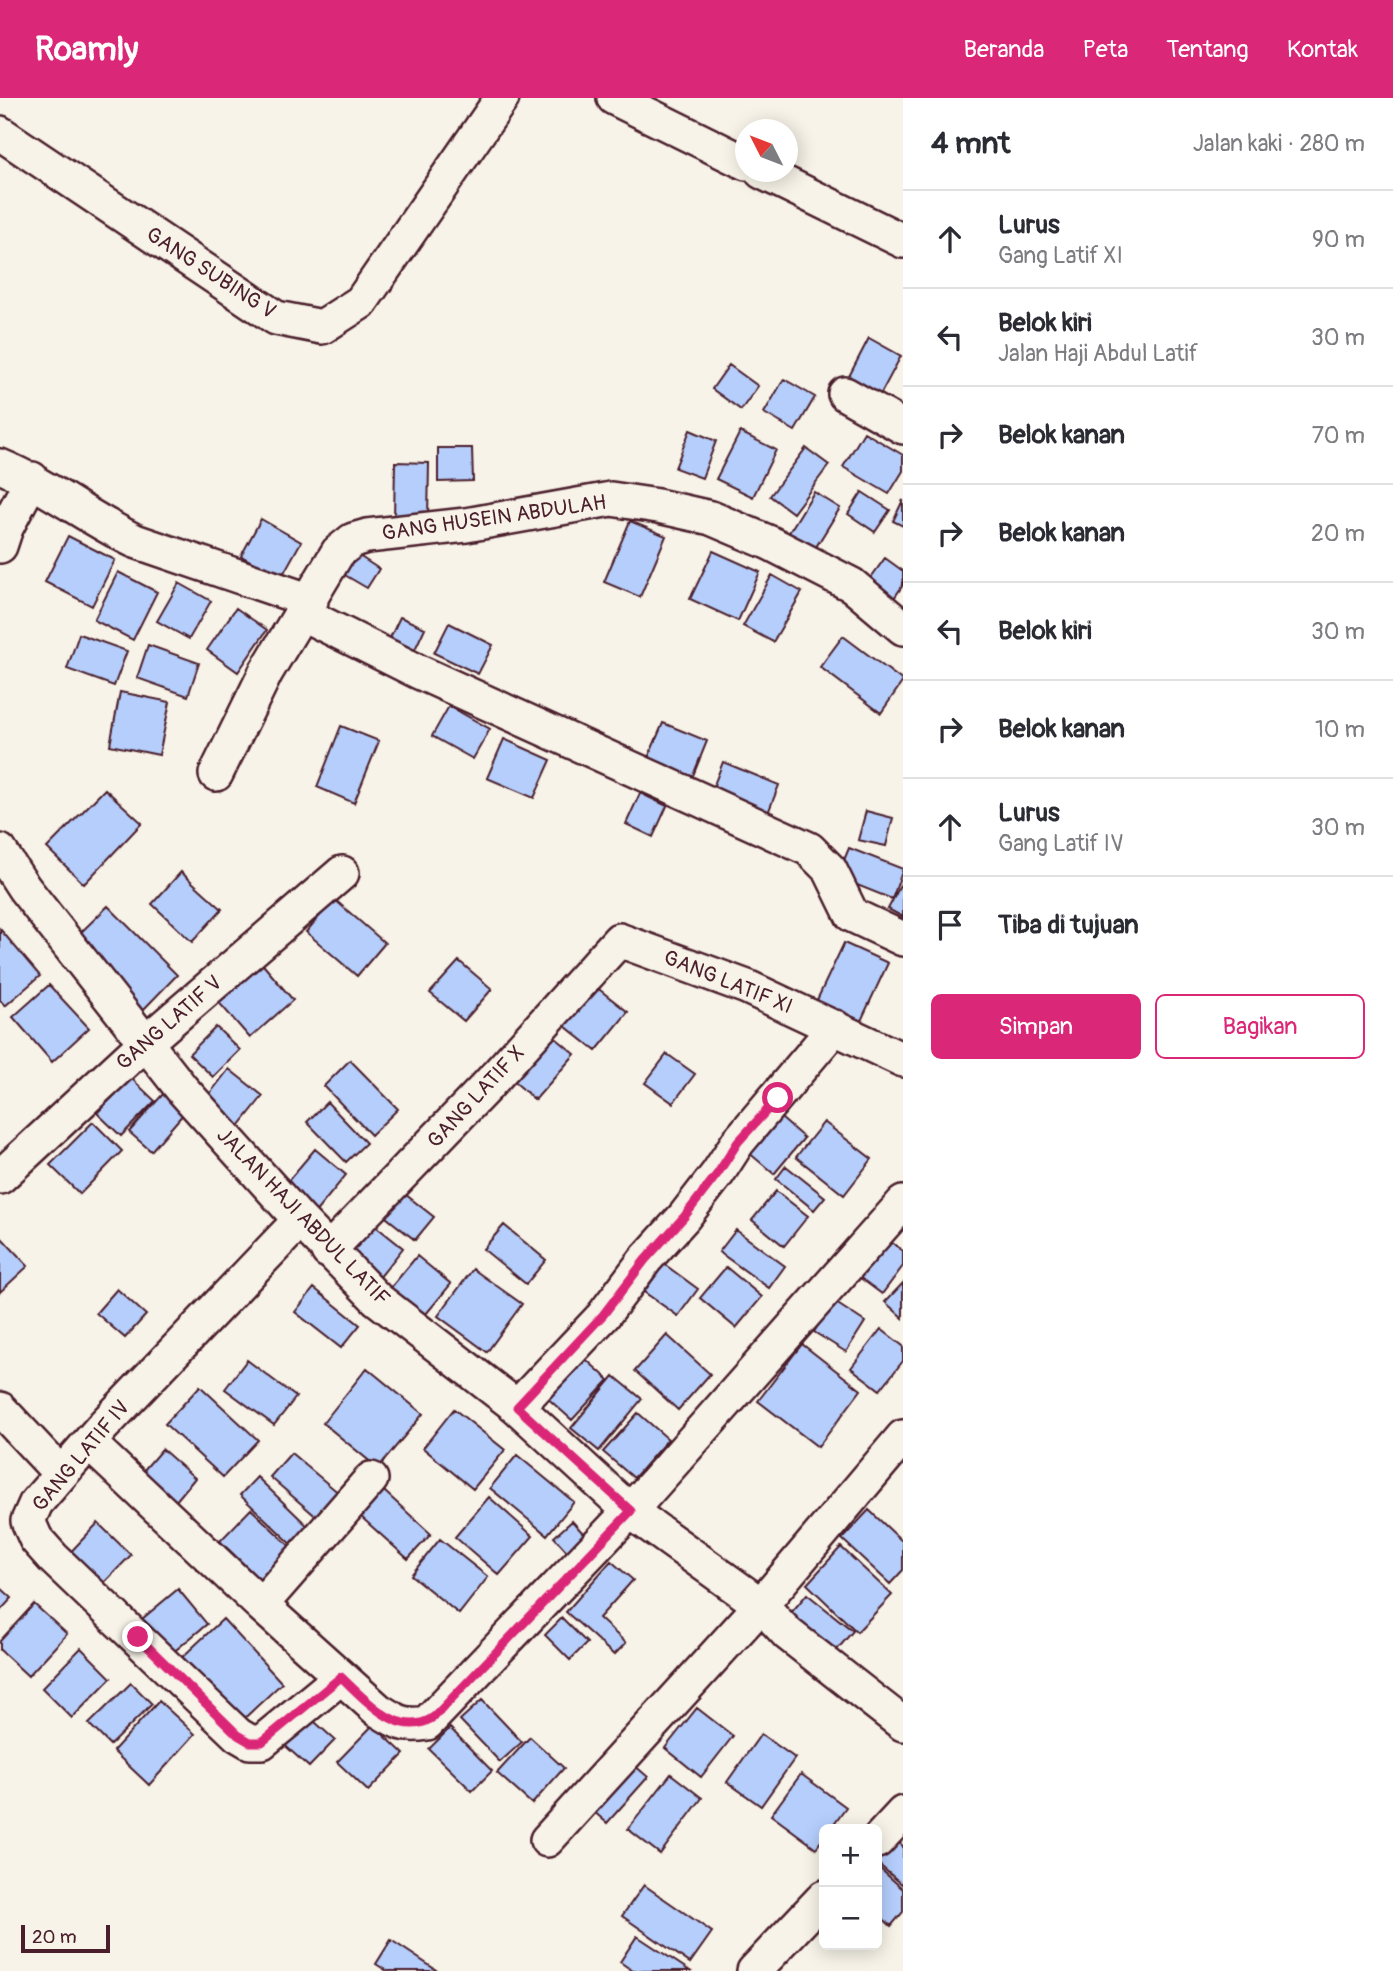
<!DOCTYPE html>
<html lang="id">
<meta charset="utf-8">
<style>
body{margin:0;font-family:Pangolin,sans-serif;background:#f2f2f3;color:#2b2b33}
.controls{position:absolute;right:21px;bottom:21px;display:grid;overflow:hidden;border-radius:10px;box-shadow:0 4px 18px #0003}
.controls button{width:63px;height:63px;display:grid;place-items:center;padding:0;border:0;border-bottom:2px solid #e1e1e2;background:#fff;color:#2b2b33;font:35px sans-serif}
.compass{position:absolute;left:735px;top:21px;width:63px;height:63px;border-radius:50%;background:#fff;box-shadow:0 4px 18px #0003;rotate:312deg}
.scale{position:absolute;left:21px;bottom:18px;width:89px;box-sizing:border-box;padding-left:7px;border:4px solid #4a1f2b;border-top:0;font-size:19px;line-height:24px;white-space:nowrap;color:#4a1f2b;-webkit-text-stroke:5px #f7f3e8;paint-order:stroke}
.stop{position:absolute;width:21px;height:21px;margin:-16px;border:5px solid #db2777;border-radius:50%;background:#fff}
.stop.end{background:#db2777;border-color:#fff;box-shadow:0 2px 7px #0008}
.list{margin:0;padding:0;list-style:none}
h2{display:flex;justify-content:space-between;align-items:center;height:91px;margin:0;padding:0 28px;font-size:30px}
h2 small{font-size:23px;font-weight:400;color:#7c7c81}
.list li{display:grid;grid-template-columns:46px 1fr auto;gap:21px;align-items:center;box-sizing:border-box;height:98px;padding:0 28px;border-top:2px solid #e1e1e2}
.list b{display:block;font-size:26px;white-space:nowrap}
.list p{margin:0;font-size:23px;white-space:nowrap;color:#7c7c81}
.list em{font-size:23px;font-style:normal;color:#7c7c81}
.actions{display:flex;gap:14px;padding:21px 28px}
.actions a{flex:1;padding:16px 0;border:2px solid #db2777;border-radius:10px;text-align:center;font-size:24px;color:#db2777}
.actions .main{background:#db2777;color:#fff}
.icon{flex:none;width:38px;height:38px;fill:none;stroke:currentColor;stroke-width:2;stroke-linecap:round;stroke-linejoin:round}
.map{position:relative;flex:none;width:903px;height:1873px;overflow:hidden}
header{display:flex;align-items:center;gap:42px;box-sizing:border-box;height:98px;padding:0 35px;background:#db2777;color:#fff}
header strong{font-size:33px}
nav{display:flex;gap:38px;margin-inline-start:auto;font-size:24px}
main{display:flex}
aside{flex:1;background:#fff}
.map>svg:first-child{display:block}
</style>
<header>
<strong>Roamly</strong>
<nav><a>Beranda</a><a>Peta</a><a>Tentang</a><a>Kontak</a></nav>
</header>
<main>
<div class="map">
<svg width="903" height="1873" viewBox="0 0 903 1873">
<rect width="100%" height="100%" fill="#f7f3e8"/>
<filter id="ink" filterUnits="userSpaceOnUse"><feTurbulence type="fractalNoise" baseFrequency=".0143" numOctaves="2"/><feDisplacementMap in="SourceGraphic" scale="14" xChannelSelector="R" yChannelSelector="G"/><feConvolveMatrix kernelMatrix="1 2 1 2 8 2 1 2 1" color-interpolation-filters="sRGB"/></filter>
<g filter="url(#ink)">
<path fill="#b5cefc" stroke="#4a1f2b" stroke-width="2" d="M869,240l32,18 -24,45 -32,-17z
M729,267l29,21 -17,24 -29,-21z
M784,281l31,18 -20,34 -31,-18z
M690,332l26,11 -14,37 -27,-10z
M740,334l36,18 -23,47 -37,-18z
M864,334l39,23v16l-14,23 -46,-27z
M438,350h34l1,33 -35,1z
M806,350l23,17 -36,48 -23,-17z
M395,364l34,1 -1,57 -34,-1z
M814,394l26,16 -29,47 -26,-16z
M862,394l28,18 -15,22 -27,-18z
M903,402v26l-10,-5z
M261,421l40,23 -20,36 -40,-22z
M630,423l36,15 -26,61 -36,-15z
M68,438l47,24 -23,46 -47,-24z
M713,453l47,21 -22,49 -48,-22z
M356,456l23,15 -12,19 -24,-14z
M885,460l18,13v14l-11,16 -25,-18z
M118,474l39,20 -24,48 -39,-20z
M772,477l30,17 -29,50 -30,-16z
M179,485l32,18 -22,38 -32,-18z
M236,510l31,22 -29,42 -31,-22z
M400,519l25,11 -14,30 -25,-12z
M449,525l44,22 -15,29 -44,-21z
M79,536l48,17 -13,35 -47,-17z
M843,538l60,45 -22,32 -61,-46z
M148,547l51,18 -11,33 -51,-18z
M120,594l50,10 -11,53 -49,-10z
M449,608l41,23 -17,30 -41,-23z
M663,625l44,18 -17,42 -45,-18z
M341,628l38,15 -25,62 -37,-16z
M504,641l47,21 -17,38 -47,-20z
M723,664l56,23 -13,33 -56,-23z
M105,691l37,34 -58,61 -37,-36z
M640,695l27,13 -14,31 -27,-13z
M866,713l27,7 -7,28 -28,-6z
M849,750l54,21 -11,30 -55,-22z
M181,774l41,37 -30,33 -40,-38z
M903,782v37l-15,-8z
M334,801l51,44 -28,33 -51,-44z
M108,808l69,69 -35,36 -70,-70z
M0,831l40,47 -35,30 -5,-6z
M844,845l44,20 -28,60 -44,-21z
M253,855l40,47 -43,38 -41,-47z
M459,863l33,28 -28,32 -34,-28z
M591,885l37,29 -32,39 -36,-29z
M49,887l40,43 -37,34 -39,-45z
M216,929l24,23 -27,27 -24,-23z
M545,931l30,25 -40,46 -29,-26z
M667,956l28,20 -22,29 -28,-20z
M350,962l48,49 -27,26 -47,-49z
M229,971l34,27 -28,35 -34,-26z
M131,980l24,23 -34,35 -24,-23z
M164,995l21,19 -34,39 -22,-19z
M327,1004l39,41 -20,19 -39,-40z
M773,1013l31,27 -30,36 -32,-27z
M93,1024l29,29 -42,43 -30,-29z
M824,1024l48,37 -28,36 -48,-38z
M315,1051l31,26 -32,39 -32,-26z
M786,1068l39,31 -11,13 -38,-31z
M396,1089l38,30 -19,23 -38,-30z
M776,1093l32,25 -24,30 -32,-26z
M368,1122l35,28 -24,30 -36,-28z
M504,1127l42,35 -20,24 -43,-35z
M736,1132l49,36 -16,22 -50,-36z
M0,1138l28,30 -28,26z
M883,1138l20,15v15l-21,28 -27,-20z
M417,1158l34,28 -30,36 -33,-29z
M664,1166l34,25 -20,27 -34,-24z
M726,1169l36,30 -26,31 -36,-30z
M473,1171l49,35 -35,48 -49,-36z
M903,1185v35l-18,-16z
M314,1190l46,37 -19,23 -46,-36z
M117,1191l29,26 -21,23 -29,-25z
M833,1203l32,21 -19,30 -32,-20z
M881,1231l22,17v15l-23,29 -29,-22z
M667,1237l43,39 -32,36 -43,-39z
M802,1246l59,46 -43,57 -60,-46z
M581,1257l28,25 -37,40 -27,-24z
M247,1262l49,37 -22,28 -49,-36z
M367,1270l56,46 -45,54 -55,-45z
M614,1278l28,23 -43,52 -28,-23z
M200,1288l58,54 -35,37 -58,-53z
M454,1311l51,41 -32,39 -50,-41z
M638,1315l30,26 -34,39 -31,-26z
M162,1351l33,29 -24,29 -34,-29z
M291,1355l49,41 -21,25 -49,-42z
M517,1357l57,47 -27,33 -57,-47z
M257,1379l60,58 -16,18 -61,-58z
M373,1383l58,53 -23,25 -58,-52z
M489,1399l44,39 -34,39 -44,-38z
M251,1411l47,45 -31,33 -47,-46z
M869,1412l34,32v28l-13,14 -48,-45z
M572,1423l19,21 -18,16 -19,-21z
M98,1425l33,32 -34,35 -33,-31z
M440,1441l48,38 -29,37 -48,-39z
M841,1449l51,48 -35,37 -50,-48z
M611,1463l22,19 -34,38 27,25 -12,12 -48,-43z
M0,1489l12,11 -12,13z
M178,1491l29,35 -42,35 -29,-35z
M807,1496l46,37 -23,27 -46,-37z
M34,1506l33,30 -39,42 -28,-26v-9z
M562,1520l25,25 -17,17 -25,-25z
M223,1521l59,64 -46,43 -59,-64z
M81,1550l30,30 -39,40 -30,-30z
M131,1585l21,21 -42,41 -21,-21z
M482,1602l40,42 -22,20 -40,-42z
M159,1603l36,33 -46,51 -36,-34z
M697,1610l36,28 -32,41 -36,-29z
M306,1616l29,26 -26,27 -29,-26z
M373,1627l31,29 -36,37 -31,-29z
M450,1630l42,43 -20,20 -43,-42z
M761,1636l34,24 -34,48 -34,-24z
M530,1639l34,31 -32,36 -35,-31z
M626,1660l22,19 -41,46 -22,-19z
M671,1676l31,24 -42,56 -32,-25z
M801,1676l45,33 -16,22h-6v8l-8,11 -45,-33z
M890,1737l13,11v39l-26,-22v-12z
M877,1768l26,23v23l-12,14 -14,-13z
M644,1787l68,47 -22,31 -68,-47z
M637,1838l53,35h-57l-13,-9z
M391,1842l45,30 -1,1h-48l-11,-7z"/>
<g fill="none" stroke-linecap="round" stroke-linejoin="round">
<g stroke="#4a1f2b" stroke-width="38">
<path id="street" d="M614,0l132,65
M0,35l276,185 46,9 39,-25 141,-204
M762,74l141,69
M845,296l58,33
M0,368c48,20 88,52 135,75l176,60
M0,448l6,-18 26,-49
M303,516l116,58 390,177 21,21 22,45 51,24
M216,676l50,-102 72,-120 15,-12 14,-4 99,-11 145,-26 47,7 53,12 59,25 82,42 51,43
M0,753l24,37 158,201 118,131 77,79 140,108 113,104 131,94 27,29 115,90
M0,1079l146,-135 196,-169
M300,1122l-196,205 -68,78 -8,18 8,18 17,19 185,177 12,7h12l79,-65
M328,1153l158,-164 133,-147 128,47 156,73
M517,1309l86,-91 42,-56 39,-43 34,-44 20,-31 97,-115
M0,1311l61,65
M89,1345l172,162 117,105c19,12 26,17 49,13l203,-212 273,-308
M261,1507l110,-126
M547,1742l214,-235 142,-168
M877,1743l26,-28
M754,1873l70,-74"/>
</g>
<use href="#street" stroke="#f7f3e8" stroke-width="33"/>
</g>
</g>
<g fill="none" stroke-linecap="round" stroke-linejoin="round" filter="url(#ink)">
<path stroke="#db2777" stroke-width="9" d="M138,1539l100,98 12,7h12l79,-65c24,22 60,65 94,39l196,-205 -114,-104 86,-92 42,-55 39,-43 34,-44 20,-31 40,-44"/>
</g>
<g text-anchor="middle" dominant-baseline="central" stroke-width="5" stroke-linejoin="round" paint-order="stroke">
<g font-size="21" fill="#4a1f2b" stroke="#f7f3e8">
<text transform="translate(211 175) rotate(33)">GANG SUBING V</text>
<text transform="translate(494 420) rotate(-8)">GANG HUSEIN ABDULAH</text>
<text transform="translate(728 884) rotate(22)">GANG LATIF XI</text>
<text transform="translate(169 925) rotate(-41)">GANG LATIF V</text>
<text transform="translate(476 999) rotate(-47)">GANG LATIF X</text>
<text transform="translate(303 1119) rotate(46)">JALAN HAJI ABDUL LATIF</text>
<text transform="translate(81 1358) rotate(-50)">GANG LATIF IV</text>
</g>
</g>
</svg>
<div class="controls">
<button>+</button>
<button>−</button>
</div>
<svg class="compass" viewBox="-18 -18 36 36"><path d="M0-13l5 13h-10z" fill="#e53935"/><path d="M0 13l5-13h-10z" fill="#7c7c81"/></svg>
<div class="scale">20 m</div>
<div class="stop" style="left:778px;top:1000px"></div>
<div class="stop end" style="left:138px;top:1539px"></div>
</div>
<aside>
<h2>4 mnt<small>Jalan kaki · 280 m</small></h2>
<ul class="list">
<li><svg class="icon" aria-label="ahead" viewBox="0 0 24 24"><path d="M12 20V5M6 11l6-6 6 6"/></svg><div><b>Lurus</b><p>Gang Latif XI</p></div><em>90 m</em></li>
<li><svg class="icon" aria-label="left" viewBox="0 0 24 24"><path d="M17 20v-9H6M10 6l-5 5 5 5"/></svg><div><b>Belok kiri</b><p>Jalan Haji Abdul Latif</p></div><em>30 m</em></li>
<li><svg class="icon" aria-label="right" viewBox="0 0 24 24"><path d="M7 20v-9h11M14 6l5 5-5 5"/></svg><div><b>Belok kanan</b></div><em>70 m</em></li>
<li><svg class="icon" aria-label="right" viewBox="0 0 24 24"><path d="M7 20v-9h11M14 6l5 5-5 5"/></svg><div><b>Belok kanan</b></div><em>20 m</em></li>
<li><svg class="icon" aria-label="left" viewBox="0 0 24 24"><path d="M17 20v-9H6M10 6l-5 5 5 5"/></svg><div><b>Belok kiri</b></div><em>30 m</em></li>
<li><svg class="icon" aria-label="right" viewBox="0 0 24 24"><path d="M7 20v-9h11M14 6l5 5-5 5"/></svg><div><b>Belok kanan</b></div><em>10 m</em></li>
<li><svg class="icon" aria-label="ahead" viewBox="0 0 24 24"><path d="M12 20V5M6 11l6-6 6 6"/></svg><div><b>Lurus</b><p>Gang Latif IV</p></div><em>30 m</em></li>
<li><svg class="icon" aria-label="arrive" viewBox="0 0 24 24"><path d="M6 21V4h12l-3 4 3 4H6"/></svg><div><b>Tiba di tujuan</b></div></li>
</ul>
<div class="actions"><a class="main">Simpan</a><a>Bagikan</a></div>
</aside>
</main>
